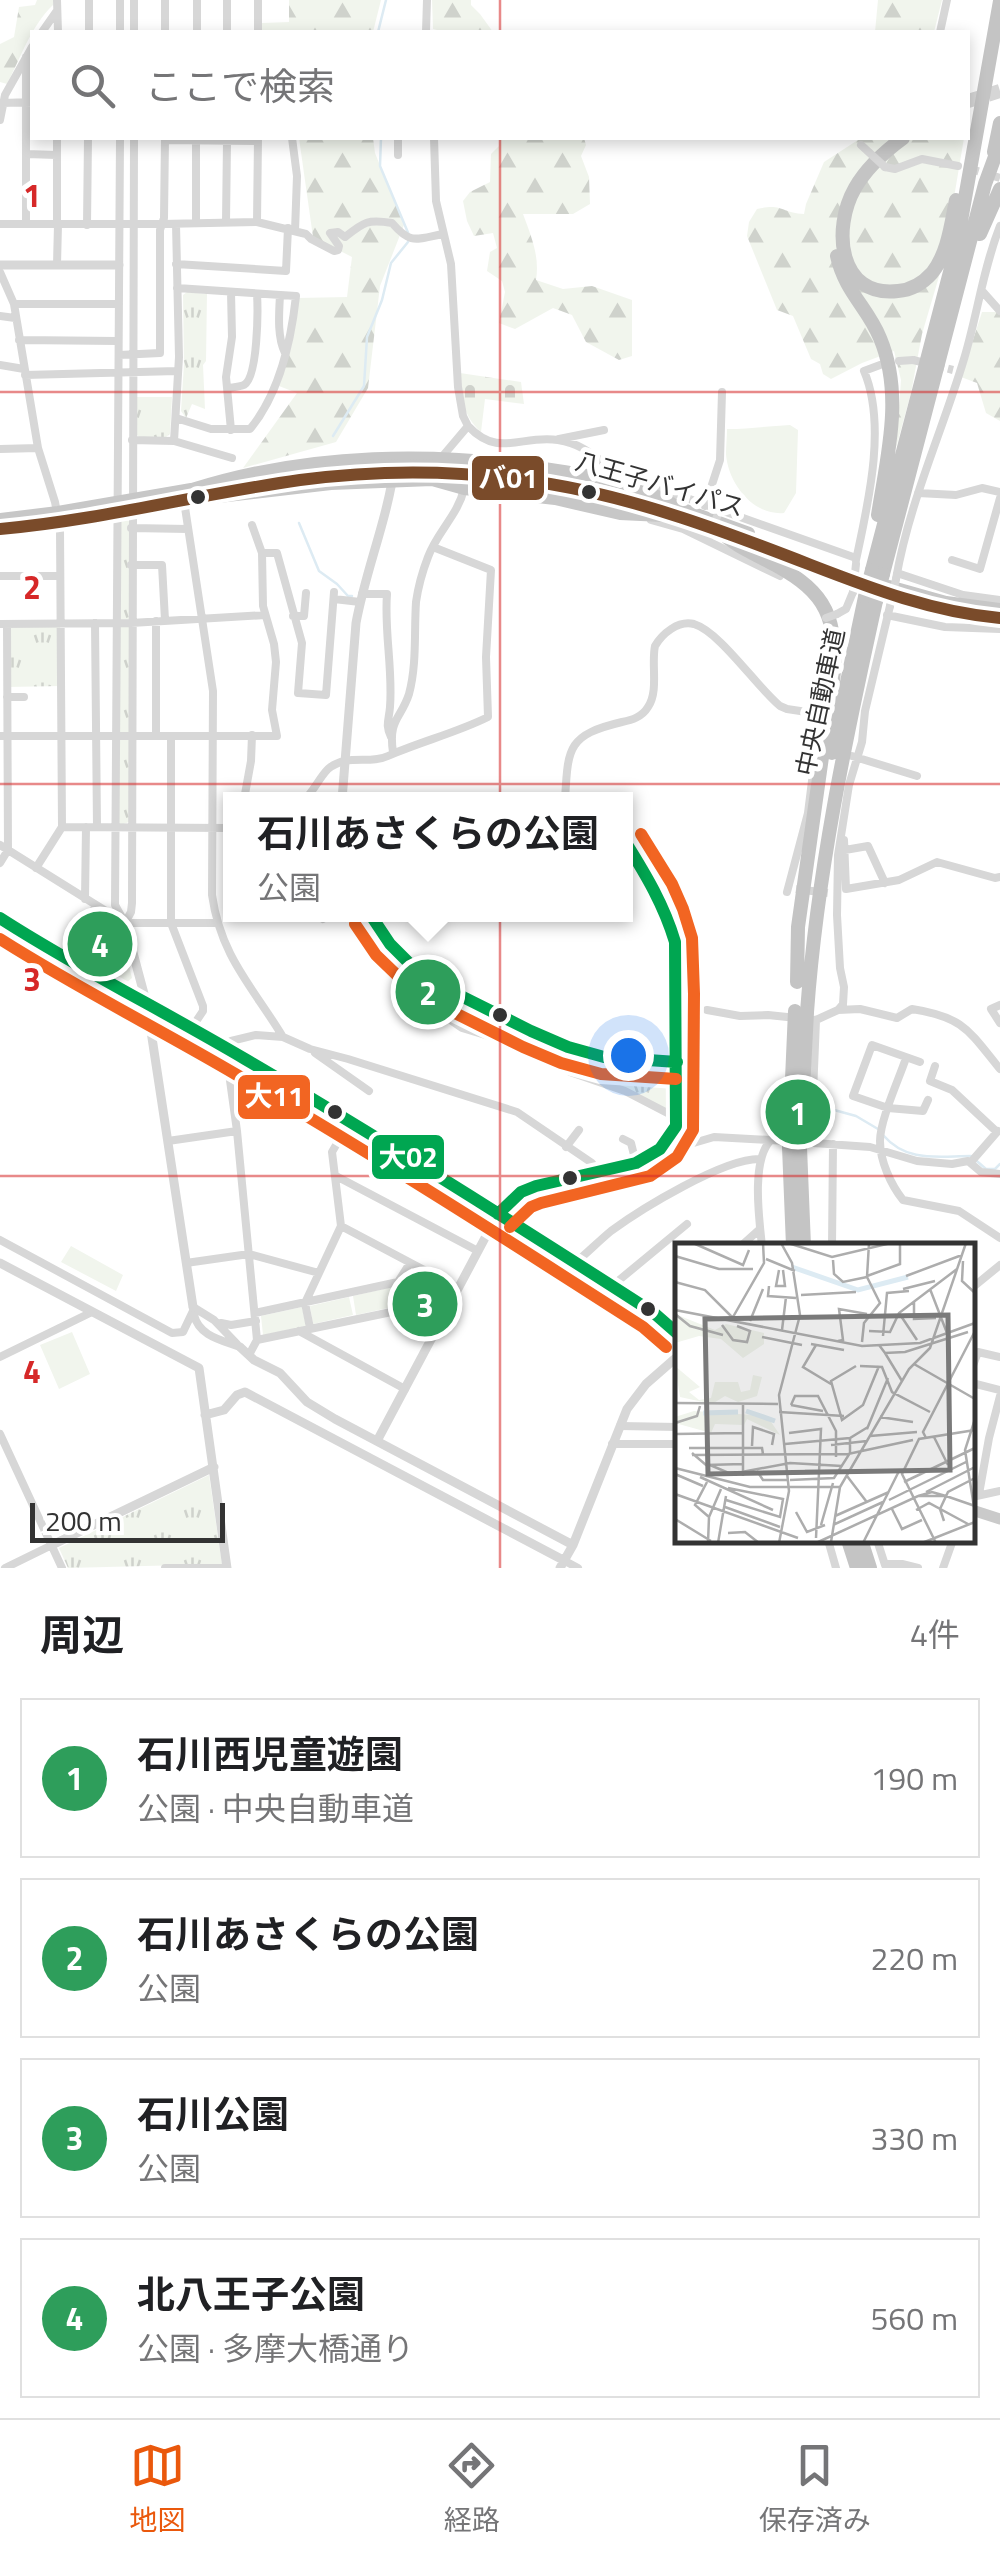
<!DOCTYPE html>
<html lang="ja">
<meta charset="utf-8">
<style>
body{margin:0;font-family:"Titillium Web","Noto Sans JP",sans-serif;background:#f2f2f2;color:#202124}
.scale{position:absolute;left:30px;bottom:25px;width:195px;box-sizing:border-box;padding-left:10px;border:5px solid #333;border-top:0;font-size:28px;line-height:35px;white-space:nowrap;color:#333;-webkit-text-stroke:8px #fff;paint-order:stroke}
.you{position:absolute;left:628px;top:1055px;width:35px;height:35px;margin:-25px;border:8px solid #fff;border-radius:50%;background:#1a73e8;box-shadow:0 0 0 15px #1a73e833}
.badge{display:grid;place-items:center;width:65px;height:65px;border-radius:50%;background:#ea580c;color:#fff;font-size:32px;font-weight:700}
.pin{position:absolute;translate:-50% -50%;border:5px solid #fff;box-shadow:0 2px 10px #0006}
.popup{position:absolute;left:223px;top:792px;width:410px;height:130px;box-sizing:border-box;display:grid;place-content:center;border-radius:0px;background:#fff;filter:drop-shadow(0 2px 8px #0005);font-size:32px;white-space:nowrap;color:#757577}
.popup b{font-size:38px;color:#202124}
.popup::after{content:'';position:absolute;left:50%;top:100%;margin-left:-20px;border:20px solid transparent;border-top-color:#fff}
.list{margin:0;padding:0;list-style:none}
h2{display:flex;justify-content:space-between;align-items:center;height:130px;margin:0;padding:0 40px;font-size:42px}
h2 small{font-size:32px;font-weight:400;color:#757577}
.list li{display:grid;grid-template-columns:65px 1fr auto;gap:30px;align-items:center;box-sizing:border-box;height:160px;margin:0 20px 20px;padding:0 20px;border:2px solid #e0e0e0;border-radius:0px}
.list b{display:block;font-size:38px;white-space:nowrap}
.list p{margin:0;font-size:32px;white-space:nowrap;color:#757577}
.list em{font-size:32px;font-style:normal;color:#757577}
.icon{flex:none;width:55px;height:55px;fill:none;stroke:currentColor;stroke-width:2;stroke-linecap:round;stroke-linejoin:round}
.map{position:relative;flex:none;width:1000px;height:1568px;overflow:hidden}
.search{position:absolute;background:#fff;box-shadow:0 5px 15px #0003;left:30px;right:30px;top:30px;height:110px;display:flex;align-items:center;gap:25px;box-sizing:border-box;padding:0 35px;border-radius:0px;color:#757577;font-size:38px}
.sheet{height:850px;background:#fff}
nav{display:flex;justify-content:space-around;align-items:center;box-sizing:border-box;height:140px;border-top:2px solid #e0e0e0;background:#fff;font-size:28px;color:#757577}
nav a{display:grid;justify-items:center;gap:5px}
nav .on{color:#ea580c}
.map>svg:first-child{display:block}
</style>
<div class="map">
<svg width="1000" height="1568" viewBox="0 0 1000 1568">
<defs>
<pattern id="forest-firs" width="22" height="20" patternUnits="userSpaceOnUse" patternTransform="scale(2.5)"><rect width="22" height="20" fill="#f1f5ed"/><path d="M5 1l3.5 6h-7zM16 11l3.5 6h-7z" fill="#cfd2cc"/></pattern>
<pattern id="cemetery-stones" width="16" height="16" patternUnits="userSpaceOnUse" patternTransform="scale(2.5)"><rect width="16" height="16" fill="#f1f5ed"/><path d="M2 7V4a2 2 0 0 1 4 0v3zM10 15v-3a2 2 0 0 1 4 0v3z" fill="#cfd2cc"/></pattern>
<pattern id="park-tufts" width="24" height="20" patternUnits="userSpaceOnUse" patternTransform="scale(2.5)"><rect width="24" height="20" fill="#f1f5ed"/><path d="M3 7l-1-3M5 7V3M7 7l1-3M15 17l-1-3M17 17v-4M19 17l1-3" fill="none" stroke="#cfd2cc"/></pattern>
</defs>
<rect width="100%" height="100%" fill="#fff"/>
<path fill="#f1f5ed" d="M790,425l8,5 -2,63 -12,20c-31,3 -56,-30 -58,-59 0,-8 1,-17 1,-25 22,0 42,-3 63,-4z
M71,1246l52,29 -7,16 -55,-29z
M392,1287l5,19 -41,9 -3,-19z
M349,1297l4,18 -40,9 -3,-18z
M302,1307l4,19 -43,9 -2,-19z
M72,1332l18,42 -31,15 -19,-44z"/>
<path fill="url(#forest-firs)" d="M37,0h16v5c-22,21 -32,52 -46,79l-7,-2v-38l14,-7 5,-30 16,-2z
M289,0h92l-8,32h-111v-9l27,-1z
M432,0h39v5l9,9 13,18h-48l-12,-3z
M878,0h64l-8,32h-59z
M299,138h74l2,15 29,72 -24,61 -12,102 -32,54 -93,26 54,-75 -18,-7 19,-88 49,-1 5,-40 -39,-20z
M500,138h84l2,7 -5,11 8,21 1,27 -17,10h-50c8,22 17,42 13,66l27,9 29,-3 40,14v56l-13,4 -33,-18 -14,-27 -19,-7 -38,21 -16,-6 6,-31 -3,-11 -15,-10 3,-19 7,-4 -4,-15 -19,3 -7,-15 -4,-20 7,-9 20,-10 1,-28 8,-8z
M861,138h103l-21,125 -21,71 -11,59 -15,55 5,-68 -7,-29 -32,12 -31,16 -8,-5 -3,-10 -9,-5 -18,-43 -16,-6 -30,-74 2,-14 8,-13c26,-6 24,4 47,5l2,-10 18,-42z
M982,312h18v109l-14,-8 -9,-30 -16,-6z"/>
<path fill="url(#cemetery-stones)" d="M460,373l61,9 3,22 -39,-5 -4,33c-18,-16 -21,-36 -21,-59z"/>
<path fill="url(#park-tufts)" d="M187,292l20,2 -1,67 -3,4 2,44 -13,-5 -6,14 -5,-7 3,-47 -1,-69z
M136,397h36l-2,37 -4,3 -26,1 -4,-4z
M123,519l7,2 -1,301 -8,3 -4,-3 2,-300z
M60,623l1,63 -54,1v-63z
M99,911l15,10 -1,2 6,4 13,51 -6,5 -52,-29 -2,-4 24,-37z
M345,915h16c28,53 81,79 132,105 26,12 52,26 79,35 30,10 61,11 92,14l8,12v34l-47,-24 -55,-19 -31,-21 -77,-23 -79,-64z
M413,1268l41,21 -23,43 -23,-13 -6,-32z
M209,1475l13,89 -154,4 -9,-20z"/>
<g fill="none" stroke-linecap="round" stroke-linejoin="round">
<path stroke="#ddebf3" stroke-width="2.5" d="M378,32l8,-32
M333,436l31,-50 3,-49 15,-37 9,-37 17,-21 1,-7 -29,-69 1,-28
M299,523l20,48 18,13 11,12h4
M816,1105l40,11 22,13
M883,1135c24,28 55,21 88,21l15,13h9l5,-5"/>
<path stroke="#d6d6d6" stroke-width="8" stroke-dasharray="8 4" stroke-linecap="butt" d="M971,169l29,9
M913,360l40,10
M796,889l32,4"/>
<path stroke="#d6d6d6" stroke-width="9" stroke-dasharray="9 4.5" stroke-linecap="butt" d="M677,970v24"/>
<path stroke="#d6d6d6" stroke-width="14" stroke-dasharray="14 7" stroke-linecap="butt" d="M968,101l32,-10"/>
<path stroke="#d7d7d7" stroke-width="8" d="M57,0l1,32
M165,0v32
M42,32l14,-20
M89,32v-32
M120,32v-32
M134,32v-32
M197,32v-32
M227,32v-32
M258,32v-32
M426,32l1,-32
M940,32l7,-32
M3,103l29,-1
M0,120l5,-25 27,-48
M120,138l-5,767 10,18
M292,138l5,38 -2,55
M434,138l2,63 15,63 7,123 5,29 5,10 -27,32 -1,23
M165,140l93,1
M196,141v82
M26,154l31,1
M398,155v-17
M885,167l10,2 27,-10 36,7
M226,222l1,-81
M257,222l1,-84
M0,224h162l95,-2 49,12 5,5 23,12 4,-1 1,-4 -9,-13 8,-1 7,5c19,-15 22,-18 47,-14 19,22 24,16 51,11
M26,224v-167
M57,224v-86
M87,225l1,-87
M176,264l110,7 2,-43
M57,265l1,-41
M0,272l14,32 24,144 17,54 5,27 2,298 -26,41
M983,292l17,19
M280,295c-1,19 -3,42 5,58
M14,304h105
M0,316l15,2
M19,340l99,1
M119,355l41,-2v-123l4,-12 1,-80
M899,361l14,-1
M0,365l24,4
M25,375l152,-4
M227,388c2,0 16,-2 17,-3 14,-8 14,-75 13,-91
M176,418l35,11h39c30,-36 41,-87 46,-133l-119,-8
M468,426c31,33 54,8 90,14 32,5 43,25 69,38 6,3 16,5 23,7
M231,430l-5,-53 6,-40 -1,-45
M559,439l45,-9
M132,440l42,1 58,17
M174,441l5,-84 -3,-133
M0,449l38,-1
M648,491l2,-6 206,73
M918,493l38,2 26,-7 18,4
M184,501l29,190 -1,204c9,62 40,91 71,142
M705,506l15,-46 2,-68
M651,520l32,9 97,47
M131,528l57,1
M262,553h15l25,90 -4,50 28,2 8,-103
M856,560c12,-56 31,-135 8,-189l16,-6
M952,560l28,9 20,-71
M131,565h31l3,55
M897,573l66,22 37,5
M0,576h60
M896,579c13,-76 46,-147 68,-220 13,-43 19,-90 36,-133
M362,594h25c-3,37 6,75 3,113 -1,13 -5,18 1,30
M334,599l26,3
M837,614l9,-5 7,-17
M887,615l58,12 55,2
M293,616h11l2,-23
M95,623l2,204
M0,624l131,-1 134,-8
M7,697h17
M0,736h277l-5,-26 4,-48 -2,-18 -11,-38 -1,-53 -10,-28
M156,736v-115
M171,736v187l32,83v5l-12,18
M393,752c-5,-33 8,-33 16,-58 8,-30 5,-61 7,-92 2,-14 7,-32 12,-45 9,-25 30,-42 36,-68
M852,756l65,20
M234,800l11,-6 6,-33 1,-26
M304,800c10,-9 15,-22 24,-31 19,-16 41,-4 60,-13 31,-14 68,-23 100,-39l-2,-60 5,-87 -58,-23
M565,800c3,-52 2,-65 57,-78 10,-2 20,-5 26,-15 11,-16 3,-43 7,-61 7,-12 23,-26 39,-22 26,8 62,62 86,82l7,3 33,5
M62,827l168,1
M844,840l2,49 53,-9 38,-18 58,16 5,-1
M0,845l125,78h91
M845,850l23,-4 17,37
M0,863l8,-13 -1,-226
M787,892l21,-79 17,-136 2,-37
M85,899l1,-72
M345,914l8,14 8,6 11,19 58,53 32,22 77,23 31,21 55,19 52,27
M323,919l10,-5
M125,923l6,-11 1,-9 2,-765
M64,958l32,-52
M1000,1005l-9,4 9,14
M677,1006l16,2 2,7 -8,32
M707,1010l33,6 28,-1 48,5 22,-10 5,-6 1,-17 -4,-19 -3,-53 1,-60 11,-70 13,-43 3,-31 25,-105
M838,1010l22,-1 37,9 15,-9c52,8 57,22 88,60
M222,1046l9,-5 25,-6 27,2 27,12 38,10 169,53 75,51 5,10
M228,1050l-1,9 10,72 20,209 -8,15
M315,1053l54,38
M906,1058c-7,21 -26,62 -26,83 0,20 11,44 23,59l56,11 41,27
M920,1062l-48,-17 -19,51 35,12 35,3 5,-11
M935,1066l-5,15 22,9 45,42
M623,1139l8,4 5,20
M168,1141l69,-10
M811,1142l5,-122
M667,1143l6,6 41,-12 57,3
M566,1147l13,-17
M971,1162l27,-31
M336,1176l142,75
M341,1226l117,62
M0,1240l172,93 11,-1 10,-21
M741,1246l19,-17
M762,1246c-3,-28 -11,-86 9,-106l99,7 47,14 35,3 16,-3 13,11 19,2
M832,1246l1,-102
M186,1263l63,-9 70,19
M410,1263l-12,19 5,40 29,14
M575,1263c12,-10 24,-22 36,-32 30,-22 113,-73 149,-72
M612,1286l75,-62
M972,1288l28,-23
M193,1307l21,13 23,24
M255,1313l143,-31
M194,1315c5,21 27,25 46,32
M221,1323l10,2 25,-4
M310,1328l-5,-25 36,-77 -9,-74 18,-31
M299,1331l106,58
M257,1340l144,-30
M0,1357l92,-45
M972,1368l6,-16 22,5
M972,1383l28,7
M620,1426l58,1
M0,1434l62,134
M612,1444h66
M979,1494l10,-56 11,-42
M972,1497l28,-6
M828,1540l8,28
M877,1540l8,25
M565,1561l13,7
M885,1564h17l16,4
M5,1568l47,-23
M165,1568h62
M943,1568l10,-28"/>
<path stroke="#d7d7d7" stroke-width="9" d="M0,265h119
M342,800l14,-177c10,-54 32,-105 39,-160
M626,843c24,40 50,77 51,127
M370,914l20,30 23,23 26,18 92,46 37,16 36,10 73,5
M125,923l22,82 46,302
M0,1263l199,105 28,200
M240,1347l14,13 26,13 27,29 28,17 238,126
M205,1415l19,-5 13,-15 8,-3 320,169
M377,1441l117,-220c10,-17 24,-27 42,-35 27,-6 103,-18 122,-34 11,-9 17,-21 19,-34v-124
M52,1545l162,-78
M560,1568l13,-23 54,-136 19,-25 32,-28"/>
<path stroke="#cacaca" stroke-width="11" d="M0,918c78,52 164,93 245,141 138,81 274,167 409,254l24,21
M972,1510l28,9"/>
<path stroke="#c7c7c7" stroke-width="12" d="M459,474c91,8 177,26 263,58 41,15 81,31 122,46 51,19 101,38 156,40
M192,489c117,-37 245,-39 365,-19 45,7 85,15 124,38
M184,501l147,-17 101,-4 32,9 91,10 65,15 42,2
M683,509l66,24
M0,519l58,-7 139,-24
M0,529l59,-7 129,-22
M889,586l57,16 54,7"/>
<path stroke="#c4c4c4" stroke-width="14" d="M903,138c-19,14 -36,29 -48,50 -23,40 -17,110 43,103 13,-1 25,-8 34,-18 16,-20 19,-49 24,-73
M994,152l6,-29
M980,234l20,-45
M837,256c8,36 31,52 43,82 24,57 7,119 -2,177
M720,531c14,14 29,20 46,29 55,28 71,50 68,112l-36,255 -1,55
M872,570l84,-321 44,-248
M883,574l102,-390 15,-41
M832,753l33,-156
M807,1012c10,-139 39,-275 69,-411
M789,1147l4,99
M800,1147l4,99
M848,1540l9,28
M861,1540l9,28"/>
<path stroke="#d7d7d7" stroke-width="8" d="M861,145l24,22
M709,537l9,-23
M853,592l3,-28
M890,606l6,-27
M826,618l11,-4"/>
<path stroke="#c7c7c7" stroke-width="12" d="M328,469l49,-4 83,1"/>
<path stroke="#c4c4c4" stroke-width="14" d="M865,597l7,-27
M876,601l7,-27
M789,1147l6,-136
M800,1147l7,-135"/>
<g stroke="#fff" stroke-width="20">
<path id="bus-1" d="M0,529c101,-9 199,-35 300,-49 82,-11 168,-10 250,4 89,15 176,48 261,81 62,24 122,47 189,53"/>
</g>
<g stroke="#fff" stroke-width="20">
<path id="bus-2" d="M370,914l20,30 23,23 26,18 92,46 37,16 36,10 73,5
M0,918c79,51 164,93 245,141 139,81 274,167 409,254l24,21
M498,1214l23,-22 15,-6 100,-23 24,-14 16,-23 -1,-184c-11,-37 -29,-67 -49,-99"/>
</g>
<g stroke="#fff" stroke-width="20">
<path id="bus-3" d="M355,924l21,31 27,26 28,20 92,46 38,16 40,11 75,5
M0,939c77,49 159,90 237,136 138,80 272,166 406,252l23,20
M510,1227l21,-20 10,-4 109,-27 27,-19 16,-27 1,-136 -2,-56 -9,-29 -11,-25 -31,-50"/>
</g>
<use href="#bus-1" stroke="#7a4b2a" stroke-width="12"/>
<use href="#bus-2" stroke="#00a651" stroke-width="12"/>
<use href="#bus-3" stroke="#f26522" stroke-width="12"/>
</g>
<path fill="none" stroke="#d62828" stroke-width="2.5" stroke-opacity="0.55" d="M500,0v32M500,138v1430M0,392h1000M0,784h1000M0,1176h1000"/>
<g fill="#333" stroke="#fff" stroke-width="4">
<circle cx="589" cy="492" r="9"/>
<circle cx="198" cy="497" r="9"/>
<circle cx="500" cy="1015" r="9"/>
<circle cx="335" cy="1112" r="9"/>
<circle cx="570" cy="1178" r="9"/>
<circle cx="648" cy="1309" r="9"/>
</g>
<g text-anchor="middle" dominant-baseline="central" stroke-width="10" stroke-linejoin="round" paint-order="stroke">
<g font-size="25" fill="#333" stroke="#fff">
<text transform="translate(660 484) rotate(16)">八王子バイパス</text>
<text transform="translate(820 702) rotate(-78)">中央自動車道</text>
</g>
</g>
<g transform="translate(675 1243)">
<rect width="300" height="300" fill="#fff"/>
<path d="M0,71l40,16 11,-6 38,9v11l-21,14 -22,-19 -22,-3 -24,7zM0,123l25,21 -11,5 10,8 12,-2 4,-16h23l3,10 9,-2 3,-15 9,2 -5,19 -19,6 -13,-6 -13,8 -32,-7zM19,168l73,5 13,19 -33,-16 -3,6 -29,-1 -4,9 -36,-10v-6z" fill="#f1f5ed"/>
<path fill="none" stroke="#ddebf3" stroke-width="5" d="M117,24l66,23 50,-13M71,168l29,10M28,170l35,-1"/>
<path fill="none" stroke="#adadad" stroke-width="2.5" d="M18,0l50,22 6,-15M113,0l44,14 59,-14M0,13l44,13h34M91,16l29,12M158,17l1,14 9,8 24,-5M288,18l-1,20 13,12M104,27l-3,16h9l-2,-16M192,33l33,-12v-21M231,33l56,-21M0,39l30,8 28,28M94,43l-1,10 28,2M228,46l32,-8M255,46l17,44M126,52l55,-3M239,59v17l22,-1M0,67l187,36 58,-3 55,-20M224,70l18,27M0,71l15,12 33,9M58,74l31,-54 -1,-20M75,78l13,-32M47,82l11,15 14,2 3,-11 -13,-5M107,87l4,-33M194,88l21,1 9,-19 58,-44M208,93l4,-43 22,-2M87,94l40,8M163,98l5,-1 -4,-31 28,5M187,99l2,-19 16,-20 -13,-26 2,-34M136,101l33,6M141,102l-13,22 28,17M204,102l6,8 20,-1 63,-20M210,110l17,28M239,121l61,35M181,123l-25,15 11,39 21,-15 16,-39M185,123l22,1 10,25 38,20M0,160l103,1M116,162l4,-9h23l18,35v26M116,162l32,6M104,169l65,4M205,174l33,5M0,180l22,-7 3,-10M192,186l21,-51M114,190l32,-4 -5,109M0,191l67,-1M195,193l47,-4M259,194l14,28M251,195l-3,-6 52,-101M110,201l65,-6 18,-11M156,202l36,-4M77,203l1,-19 21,7 -2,11M14,205h73l1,6M17,210l14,12 37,-1M17,212l156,-1 65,-14M35,222l21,9 59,-11 52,3M0,225l75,19h90M82,228l6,9h25M130,228h35M0,231l28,12M68,233v-71M172,233l19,25M25,234l73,33M115,237l44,-2 16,-25v-15M32,239l-12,23 14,12M229,239l71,-34M251,249l49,-25M0,251l123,44M271,253l29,10M51,257l54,17 3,-18 -55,-11M214,257l77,-38M50,264l55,20M299,264l-9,-57 10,-31M217,266l10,20 20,-9M241,267l13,-7 39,21M121,269l11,20 18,-7M160,273l54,-24M0,276l36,22M269,278l-4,-12 8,-17 27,-14M146,282l12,-42M158,282l50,-23M53,290l17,-1 14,11M156,299l9,-55 69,-118 21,-21 36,-105M33,300l1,-26 12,-28M43,300l8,-47M104,300l10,-52 -10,-96 21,-80 -8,-52 -11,-20M141,300l102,-47h28l-14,-4 -14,4M188,300l36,-72M247,300l53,-21M261,300l-34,-69 17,-35 56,-9"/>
<path fill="#7a7a7a" fill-opacity="0.15" stroke="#7a7a7a" stroke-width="5" d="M273,72l2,155 -242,4 -3,-155z"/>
<rect width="300" height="300" fill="none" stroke="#333" stroke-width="5"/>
</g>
<g font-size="32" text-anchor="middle" font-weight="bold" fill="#d62828" stroke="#fff" stroke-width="10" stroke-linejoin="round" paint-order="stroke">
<text x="32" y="207">1</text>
<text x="32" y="599">2</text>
<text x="32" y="991">3</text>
<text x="32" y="1383">4</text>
</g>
<g stroke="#fff" stroke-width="4">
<rect x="470" y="454" width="76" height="48" rx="10" fill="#7a4b2a"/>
<rect x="236" y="1073" width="76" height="48" rx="10" fill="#f26522"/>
<rect x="370" y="1133" width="76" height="48" rx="10" fill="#00a651"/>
</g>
<g font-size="28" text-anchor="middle" font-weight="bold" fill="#fff">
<text x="508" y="488">バ01</text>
<text x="274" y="1106">大11</text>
<text x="408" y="1167">大02</text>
</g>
</svg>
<div class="scale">200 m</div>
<div class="you"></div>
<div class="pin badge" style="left:798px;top:1112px;background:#2e9e5b">1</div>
<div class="pin badge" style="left:428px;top:992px;background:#2e9e5b">2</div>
<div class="popup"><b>石川あさくらの公園</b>公園</div>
<div class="pin badge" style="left:425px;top:1304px;background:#2e9e5b">3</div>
<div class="pin badge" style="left:100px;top:944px;background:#2e9e5b">4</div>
<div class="search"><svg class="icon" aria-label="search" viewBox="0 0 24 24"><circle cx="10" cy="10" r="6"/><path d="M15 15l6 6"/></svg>ここで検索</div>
</div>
<section class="sheet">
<h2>周辺<small>4件</small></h2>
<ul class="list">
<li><span class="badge" style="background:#2e9e5b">1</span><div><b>石川西児童遊園</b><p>公園 · 中央自動車道</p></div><em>190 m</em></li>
<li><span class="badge" style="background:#2e9e5b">2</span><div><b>石川あさくらの公園</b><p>公園</p></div><em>220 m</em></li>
<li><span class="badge" style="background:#2e9e5b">3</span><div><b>石川公園</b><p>公園</p></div><em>330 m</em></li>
<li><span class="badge" style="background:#2e9e5b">4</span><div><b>北八王子公園</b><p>公園 · 多摩大橋通り</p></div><em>560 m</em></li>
</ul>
</section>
<nav>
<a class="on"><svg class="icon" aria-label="map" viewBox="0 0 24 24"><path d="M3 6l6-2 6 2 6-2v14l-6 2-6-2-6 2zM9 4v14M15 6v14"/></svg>地図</a>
<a><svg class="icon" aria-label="directions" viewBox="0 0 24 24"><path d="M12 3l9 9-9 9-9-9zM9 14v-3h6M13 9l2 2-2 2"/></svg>経路</a>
<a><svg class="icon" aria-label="saved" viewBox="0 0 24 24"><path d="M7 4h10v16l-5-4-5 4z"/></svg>保存済み</a>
</nav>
